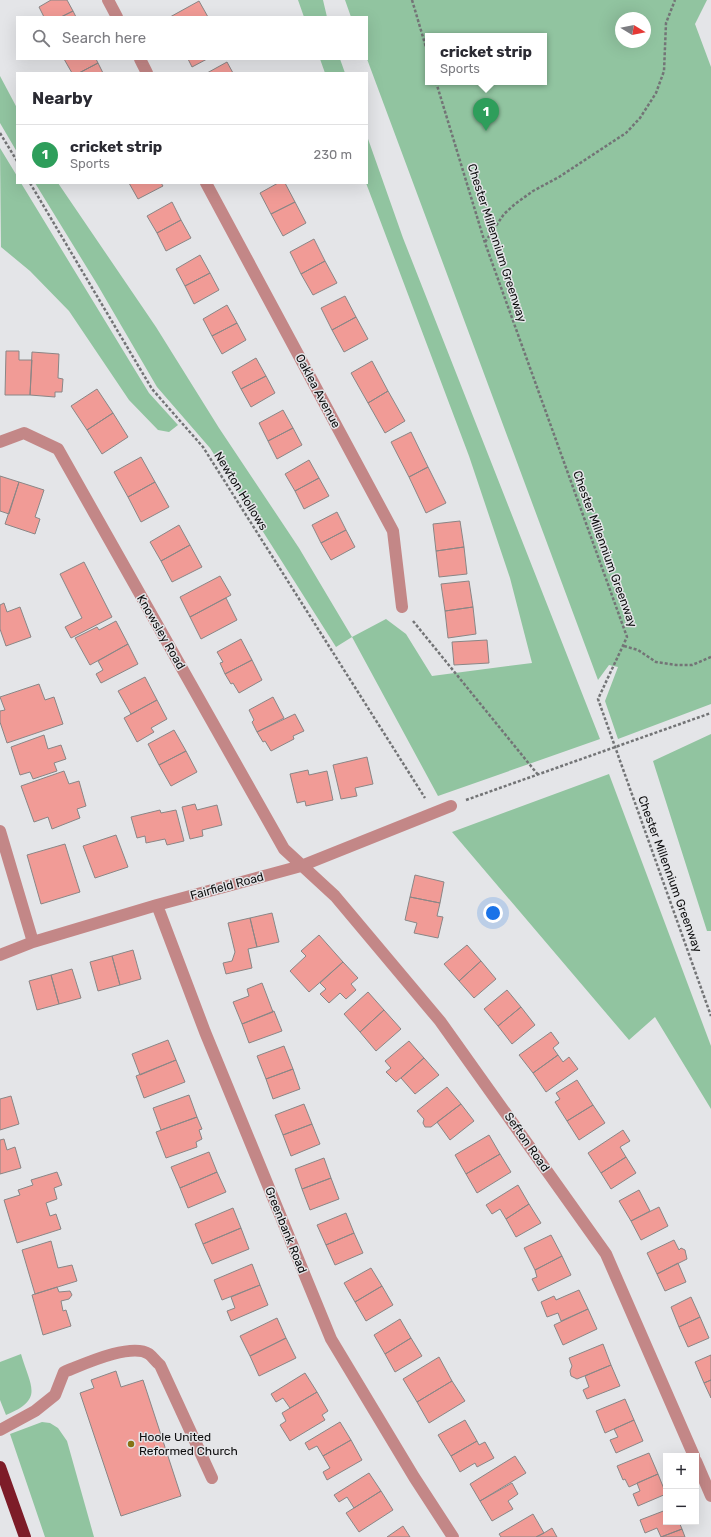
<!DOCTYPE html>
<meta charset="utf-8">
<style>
body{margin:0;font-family:Rubik,sans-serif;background:#f2f2f3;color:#2b2b33}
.controls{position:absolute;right:12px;bottom:12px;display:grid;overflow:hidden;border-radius:0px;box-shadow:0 4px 16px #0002}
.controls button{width:36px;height:36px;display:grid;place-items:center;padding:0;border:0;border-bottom:1px solid #e1e1e2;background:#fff;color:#2b2b33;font:20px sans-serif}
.compass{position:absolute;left:615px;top:12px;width:36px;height:36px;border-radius:50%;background:#fff;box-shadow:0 4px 16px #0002;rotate:100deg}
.you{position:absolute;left:493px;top:913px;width:14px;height:14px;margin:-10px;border:3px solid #fff;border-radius:50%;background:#1a73e8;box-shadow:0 0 0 6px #1a73e833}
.badge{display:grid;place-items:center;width:26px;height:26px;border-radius:50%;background:#ea580c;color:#fff;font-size:13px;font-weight:700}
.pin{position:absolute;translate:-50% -33px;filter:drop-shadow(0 1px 2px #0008)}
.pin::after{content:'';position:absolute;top:21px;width:14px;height:12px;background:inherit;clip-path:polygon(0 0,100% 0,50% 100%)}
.popup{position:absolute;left:425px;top:33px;width:122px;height:52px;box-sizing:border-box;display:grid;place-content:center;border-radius:0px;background:#fff;filter:drop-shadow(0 1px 3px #0005);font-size:13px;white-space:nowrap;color:#7c7c81}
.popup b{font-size:15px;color:#2b2b33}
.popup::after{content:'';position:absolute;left:50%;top:100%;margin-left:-8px;border:8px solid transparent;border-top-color:#fff}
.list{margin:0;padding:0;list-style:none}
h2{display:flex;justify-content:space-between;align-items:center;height:52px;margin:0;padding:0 16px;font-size:17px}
h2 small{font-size:13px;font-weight:400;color:#7c7c81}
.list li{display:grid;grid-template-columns:26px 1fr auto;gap:12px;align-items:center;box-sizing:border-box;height:60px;padding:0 16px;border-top:1px solid #e1e1e2}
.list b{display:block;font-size:15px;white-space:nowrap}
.list p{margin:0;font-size:13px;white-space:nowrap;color:#7c7c81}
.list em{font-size:13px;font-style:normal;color:#7c7c81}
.icon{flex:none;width:22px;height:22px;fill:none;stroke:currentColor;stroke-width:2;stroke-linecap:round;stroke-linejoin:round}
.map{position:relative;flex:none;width:711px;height:1537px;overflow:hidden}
.search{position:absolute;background:#fff;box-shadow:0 4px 16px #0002;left:16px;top:16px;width:352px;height:44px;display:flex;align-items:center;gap:10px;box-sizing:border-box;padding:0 14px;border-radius:0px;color:#7c7c81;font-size:15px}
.panel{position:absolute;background:#fff;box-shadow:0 4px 16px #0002;left:16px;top:72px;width:352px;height:112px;border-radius:0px}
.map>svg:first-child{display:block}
</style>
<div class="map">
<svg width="711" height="1537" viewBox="0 0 711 1537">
<rect width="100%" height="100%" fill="#e4e5e8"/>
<path fill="#91c4a0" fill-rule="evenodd" d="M298,0h25l4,17h-23z
M345,0h362l-12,24 16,43v637l-93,35 -13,-38 13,-34 -9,-2 -11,15 -231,-621v-42h-16zM621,18h24v24h-24zM428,36h116v46h-116z
M320,59h20l5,14h-20z
M0,76l17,32v44l-17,-29z
M367,136l36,102 197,501 -162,57 -86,-159 -16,10 -126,-199 -53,-61 -60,-103 -62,-101h23l98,144 63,101 80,120 53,89 34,-18 20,15 26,42 100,-13 -22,-85 -41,-122 -103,-273z
M0,148l17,28v7h4l128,210 29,32 -9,7 -11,-2 -29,-30 -60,-89 -39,-40 -29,-24z
M711,734v197h-4l-54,-170z
M609,774l102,272v63l-56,-92 -26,23 -177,-208z
M21,1354c10,34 23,45 -15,61l-6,-15v-38z
M42,1422l8,1 8,5 9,13 27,96h-49l-35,-103z"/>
<path fill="#f19b96" stroke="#8a8686" d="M51,0h16l6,11 -12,6h-17l-5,-10z
M199,1l9,16h-38z
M73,11l3,6h-15z
M64,59h32l2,4 -19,10h-7z
M188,59h19l-15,8z
M227,62l6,11h-26z
M98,63l5,10h-24z
M129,183h32l2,3 -25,13z
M278,183h7l10,19 -24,12 -11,-21z
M172,202l9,18 -24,13 -10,-17z
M295,202l11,21 -23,13 -12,-22z
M181,220l10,18 -25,13 -9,-18z
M314,239l11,22 -24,13 -11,-22z
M200,255l10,18 -25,13 -9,-17z
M325,261l12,22 -24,12 -12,-21z
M210,273l9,17 -25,14 -9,-18z
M345,296l11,21 -24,13 -11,-22z
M227,305l10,18 -25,13 -9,-17z
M356,317l12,22 -24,13 -12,-22z
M237,323l9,17 -24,14 -10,-18z
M6,351h13v9h13l-2,35h-25z
M32,352l27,2 -1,24 5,1 -1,13h-7v5l-25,-2z
M256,358l10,18 -25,13 -9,-17z
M372,361l16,30 -20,12 -17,-30z
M266,376l9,17 -24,14 -10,-18z
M97,389l16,24 -26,17 -16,-24z
M388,391l17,30 -20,12 -17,-30z
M283,410l10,18 -25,13 -9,-18z
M113,413l15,24 -26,17 -15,-24z
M293,428l9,17 -25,14 -9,-18z
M411,432l17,35 -19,10 -18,-35z
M141,457l14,25 -27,15 -14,-25z
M309,460l10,18 -24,13 -10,-17z
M428,467l18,36 -20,10 -17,-36z
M0,476l19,6 -10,32 -9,-3z
M319,478l10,18 -25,13 -9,-18z
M19,482l25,8 -9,27 5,2 -5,15 -30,-10z
M155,482l14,25 -28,15 -13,-25z
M337,512l9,18 -25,13 -9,-18z
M460,521l4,26 -28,4 -3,-27z
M179,525l11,20 -29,16 -11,-19z
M346,530l9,17 -24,13 -10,-17z
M190,545l12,22 -30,15 -11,-21z
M464,547l3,27 -28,3 -3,-26z
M84,562l28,55 -41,21 -6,-11 17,-9 -22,-44z
M220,576l11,19 -41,22 -10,-20z
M469,581l4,26 -28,4 -4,-27z
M226,598l11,22 -36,19 -11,-22z
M4,603l3,9 13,-5 11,30 -25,9 -6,-17v-24z
M473,607l3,27 -28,4 -3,-27z
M116,621l12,23 -38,21 -15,-27 22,-11 2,3z
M241,639l11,21 -27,14 -5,-11 3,-1 -6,-10z
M487,640l2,23 -35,2 -2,-23z
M128,644l10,20 -37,19 -5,-9 7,-4 -5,-9z
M252,660l10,20 -23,13 -6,-10 -2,1 -6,-10z
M145,677l12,23 -26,14 -13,-23z
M39,684l6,16 9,-3 9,27 -56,19 -7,-21v-11l5,-1 -5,-13z
M273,697l11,21 -27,14 -5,-10 2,-2 -5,-10z
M157,700l10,19 -16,9 3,4 -17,10 -13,-24z
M295,714l9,17 -11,5 1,3 -23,12 -6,-10 -2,1 -6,-10z
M174,730l12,21 -27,14 -11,-21z
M44,735l4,14 13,-4 5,14 -12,4 3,8 -24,8 -3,-7 -10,3 -9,-28z
M186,751l11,21 -26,14 -12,-21z
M367,757l6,27 -18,4 2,8 -16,3 -8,-34z
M308,770l1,5 18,-4 6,29 -27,6 -1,-5 -8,2 -7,-29z
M64,771l5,13 10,-3 7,25 -9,3 3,9 -28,11 -4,-12 -14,5 -13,-36z
M195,804l2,6 20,-5 5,20 -20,5 1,6 -13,3 -8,-32z
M160,810l1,3 15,-3 8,31 -17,4 -2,-6 -19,4 -1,-7 -8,2 -6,-21z
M116,835l12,32 -33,11 -12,-32z
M65,844l15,48 -39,12 -14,-49z
M415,875l29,7 -4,21 -30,-6z
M410,897l30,6 -3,13 6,1 -5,21 -24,-5 3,-10 -12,-3z
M272,913l7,29 -22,5 -7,-29z
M250,918l7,29 -9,2 4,19 -26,6 -3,-11 9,-2 3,-9 -7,-29z
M319,935l24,27 -34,30 -19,-21 16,-15 -5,-5z
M467,945l14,16 -22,20 -15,-17z
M133,950l8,29 -21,6 -8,-29z
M112,956l8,29 -22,6 -8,-29z
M481,961l15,18 -22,19 -15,-17z
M343,962l15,16 -7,6 5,6 -10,9 -6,-6 -11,10 -9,-9 6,-5 -6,-6z
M72,969l9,29 -22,6 -8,-29z
M51,975l8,29 -22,6 -8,-29z
M262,983l11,29 -31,12 -9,-22 16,-6 -2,-7z
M507,990l14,17 -23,19 -14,-17z
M368,992l16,18 -24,22 -16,-18z
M521,1007l14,18 -23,19 -14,-18z
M384,1010l17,19 -25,22 -16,-19z
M274,1011l8,20 -33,12 -7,-19z
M551,1032l8,11 -6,5 5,7 -25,18 -14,-18z
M168,1040l8,20 -36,15 -8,-21z
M409,1041l15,17 -28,24 -10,-10 5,-4 -6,-7z
M284,1046l9,23 -27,10 -9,-23z
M558,1055l5,7 6,-5 9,12 -32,23 -13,-19z
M424,1058l15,17 -24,19 -14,-16z
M176,1060l9,22 -41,16 -8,-22z
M293,1069l7,20 -27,10 -7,-20z
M577,1080l16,25 -26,16 -12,-19 5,-3 -4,-6z
M447,1087l14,17 -30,23h-6l-2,-4 1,-4 -7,-8z
M189,1095l8,22 -36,13 -8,-22z
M11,1096l8,28 -19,6v-31z
M304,1104l8,20 -29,11 -8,-20z
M461,1104l13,17 -24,19 -13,-18z
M593,1105l12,18 -26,17 -12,-19z
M197,1117l5,12 -3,1 3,9 -6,3 1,5 -31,11 -10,-26z
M312,1124l8,20 -29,12 -8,-21z
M623,1130l7,11 -10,6 6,10 -25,16 -13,-20z
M489,1135l11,19 -34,20 -11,-19z
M4,1139l3,11 8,-3 6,21 -21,6v-34z
M209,1152l8,20 -37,16 -9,-21z
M500,1154l11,18 -34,21 -11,-19z
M626,1157l10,16 -25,16 -10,-16z
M324,1158l7,20 -29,11 -7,-20z
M57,1172l5,13 -8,3 3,11 -11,4 4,13 6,-2 5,15 -44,14 -13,-43 16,-5 -2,-5 15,-5 -2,-5z
M217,1172l9,20 -38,16 -8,-20z
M331,1178l8,21 -29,11 -8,-21z
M518,1185l11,19 -23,15 -6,-10 -8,5 -6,-9z
M639,1190l11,21 -19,10 -12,-20z
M529,1204l12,19 -25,14 -10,-18z
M659,1207l9,19 -27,14 -10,-19z
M233,1208l8,20 -38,16 -8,-20z
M346,1213l8,20 -28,12 -9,-20z
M241,1228l8,21 -37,15 -9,-20z
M354,1233l9,20 -28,12 -9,-20z
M551,1235l11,21 -27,14 -11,-22z
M674,1240l5,10 2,-2 4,2 2,9 -30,15 -10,-21z
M51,1241l7,27 14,-3 5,16 -42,13 -13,-44z
M562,1256l9,19 -33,16 -6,-12 5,-2 -2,-7z
M678,1263l8,19 -21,9 -8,-17z
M252,1264l8,21 -38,15 -8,-20z
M371,1268l11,18 -27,16 -11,-19z
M260,1285l8,20 -37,16 -4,-10 8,-3 -4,-11z
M382,1286l11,19 -27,16 -11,-19z
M57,1287l2,5 11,-1 2,4 -3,4 -8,2 2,10 3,-1 5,16 -28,9 -11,-40z
M579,1290l9,19 -27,12 -3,-8 -11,4 -6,-15 13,-6 2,4z
M691,1297l9,20 -21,10 -8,-20z
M588,1309l9,20 -34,16 -9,-20z
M700,1317l9,21 -21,9 -9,-20z
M277,1318l9,20 -36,18 -10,-20z
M400,1319l11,19 -26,16 -11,-19z
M286,1338l10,20 -37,18 -9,-20z
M411,1338l11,18 -27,16 -10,-18z
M603,1344l8,21 -34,14 -6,-3 -1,-5 2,-5 -3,-8z
M711,1355v25l-7,3 -9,-21z
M439,1357l13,24 -35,21 -14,-23z
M611,1365l9,21 -33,13 -4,-9 6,-3 -4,-11z
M116,1371l5,16 22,-7 38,116 -60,20 -41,-123 14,-5 -3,-8z
M305,1373l12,19 -27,16 -7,-10 -7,4 -5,-8z
M711,1380v18l-7,-15z
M452,1381l13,20 -36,22 -12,-21z
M317,1392l11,19 -6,4 3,5 -35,21 -10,-16 6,-4 -4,-8z
M625,1399l9,21 -29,13 -9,-22z
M465,1420l12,21 -26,15 -13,-21z
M634,1420l9,21 -27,12 -6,-13 8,-3 -4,-8z
M340,1422l11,18 -28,16 -6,-10 -8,4 -4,-7z
M351,1440l11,20 -35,20 -4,-8 7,-4 -7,-12z
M477,1441l2,4 6,-3 9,16 -17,9 -2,-4 -15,9 -9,-16z
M649,1453l9,21 -29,13 -4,-8 -2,1 -6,-14z
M515,1456l11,17 -46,28 -10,-17z
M369,1473l12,18 -27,17 -7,-11 -8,5 -5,-7z
M658,1474l8,20 -28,12 -5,-12 7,-3 -3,-8z
M512,1483l6,11 -10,7 5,8 -21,12 -12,-20z
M381,1491l12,19 -34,22 -13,-19z
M666,1510v12h13l3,7 -21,8 -4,-9 -12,5 -5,-13z
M533,1514l11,19 -8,4h-35l-2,-3z
M403,1526l7,11h-23z
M552,1528l5,9h-21l8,-4z
M682,1529l3,8h-24z"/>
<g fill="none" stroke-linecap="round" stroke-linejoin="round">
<path stroke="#737476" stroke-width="2.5" stroke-dasharray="3 2" stroke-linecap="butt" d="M412,0l16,54
M436,82l49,161 142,394 -29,62 113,317
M0,133l17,28
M30,183l122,206 51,58 222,351
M485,242l19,-28 11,-10 18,-13 26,-14 67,-44 14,-15 16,-25 8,-22 2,-48 9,-23
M413,621l126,155
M624,646l14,4 18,12 20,3h16l19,-8
M466,800l245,-87"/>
<path stroke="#c38787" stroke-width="12" d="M108,0l9,17
M140,59l7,14
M206,183l187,348 9,76
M0,442l24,-9 34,16 226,400 51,47 105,125 166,233 88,202
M0,831l33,111
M157,905l48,127 126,307 83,138 39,60
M0,955l33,-13 124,-37 144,-39 150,-60
M0,1430l35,-19 20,-16 9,-23c18,-7 67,-30 85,-18 4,3 7,8 11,11l52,113
M696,1461l15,35"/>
<path stroke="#7d1c28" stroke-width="12" d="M0,1467l25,70"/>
</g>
<circle fill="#867315" stroke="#e4e5e8" stroke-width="1.5" cx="131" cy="1444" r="4"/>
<g text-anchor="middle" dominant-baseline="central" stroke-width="3" stroke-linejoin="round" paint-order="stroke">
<g font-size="12" fill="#0e0e0f" stroke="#e4e5e8">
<text transform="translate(497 243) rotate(72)">Chester Millennium Greenway</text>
<text transform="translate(318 391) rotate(62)">Oaklea Avenue</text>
<text transform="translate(241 491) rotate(58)">Newton Hollows</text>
<text transform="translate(605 549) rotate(70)">Chester Millennium Greenway</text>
<text transform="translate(161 632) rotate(60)">Knowsley Road</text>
<text transform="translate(670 874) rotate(70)">Chester Millennium Greenway</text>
<text transform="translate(227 886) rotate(-15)">Fairfield Road</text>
<text transform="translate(527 1142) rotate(55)">Sefton Road</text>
<text transform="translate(286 1230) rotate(68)">Greenbank Road</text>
</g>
<g font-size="12" fill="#0e0e0f" stroke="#e4e5e8" text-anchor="start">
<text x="139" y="1437">Hoole United<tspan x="139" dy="14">Reformed Church</tspan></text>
</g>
</g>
</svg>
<div class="controls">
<button>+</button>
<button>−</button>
</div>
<svg class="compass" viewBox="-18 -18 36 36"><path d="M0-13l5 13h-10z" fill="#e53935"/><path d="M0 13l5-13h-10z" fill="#7c7c81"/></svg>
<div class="you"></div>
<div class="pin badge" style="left:486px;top:131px;background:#2e9e5b">1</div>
<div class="popup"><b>cricket strip</b>Sports</div>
<div class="search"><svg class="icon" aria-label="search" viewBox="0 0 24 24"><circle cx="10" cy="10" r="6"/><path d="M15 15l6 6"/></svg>Search here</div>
<section class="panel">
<h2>Nearby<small></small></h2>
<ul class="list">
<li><span class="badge" style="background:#2e9e5b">1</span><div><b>cricket strip</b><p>Sports</p></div><em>230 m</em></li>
</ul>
</section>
</div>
